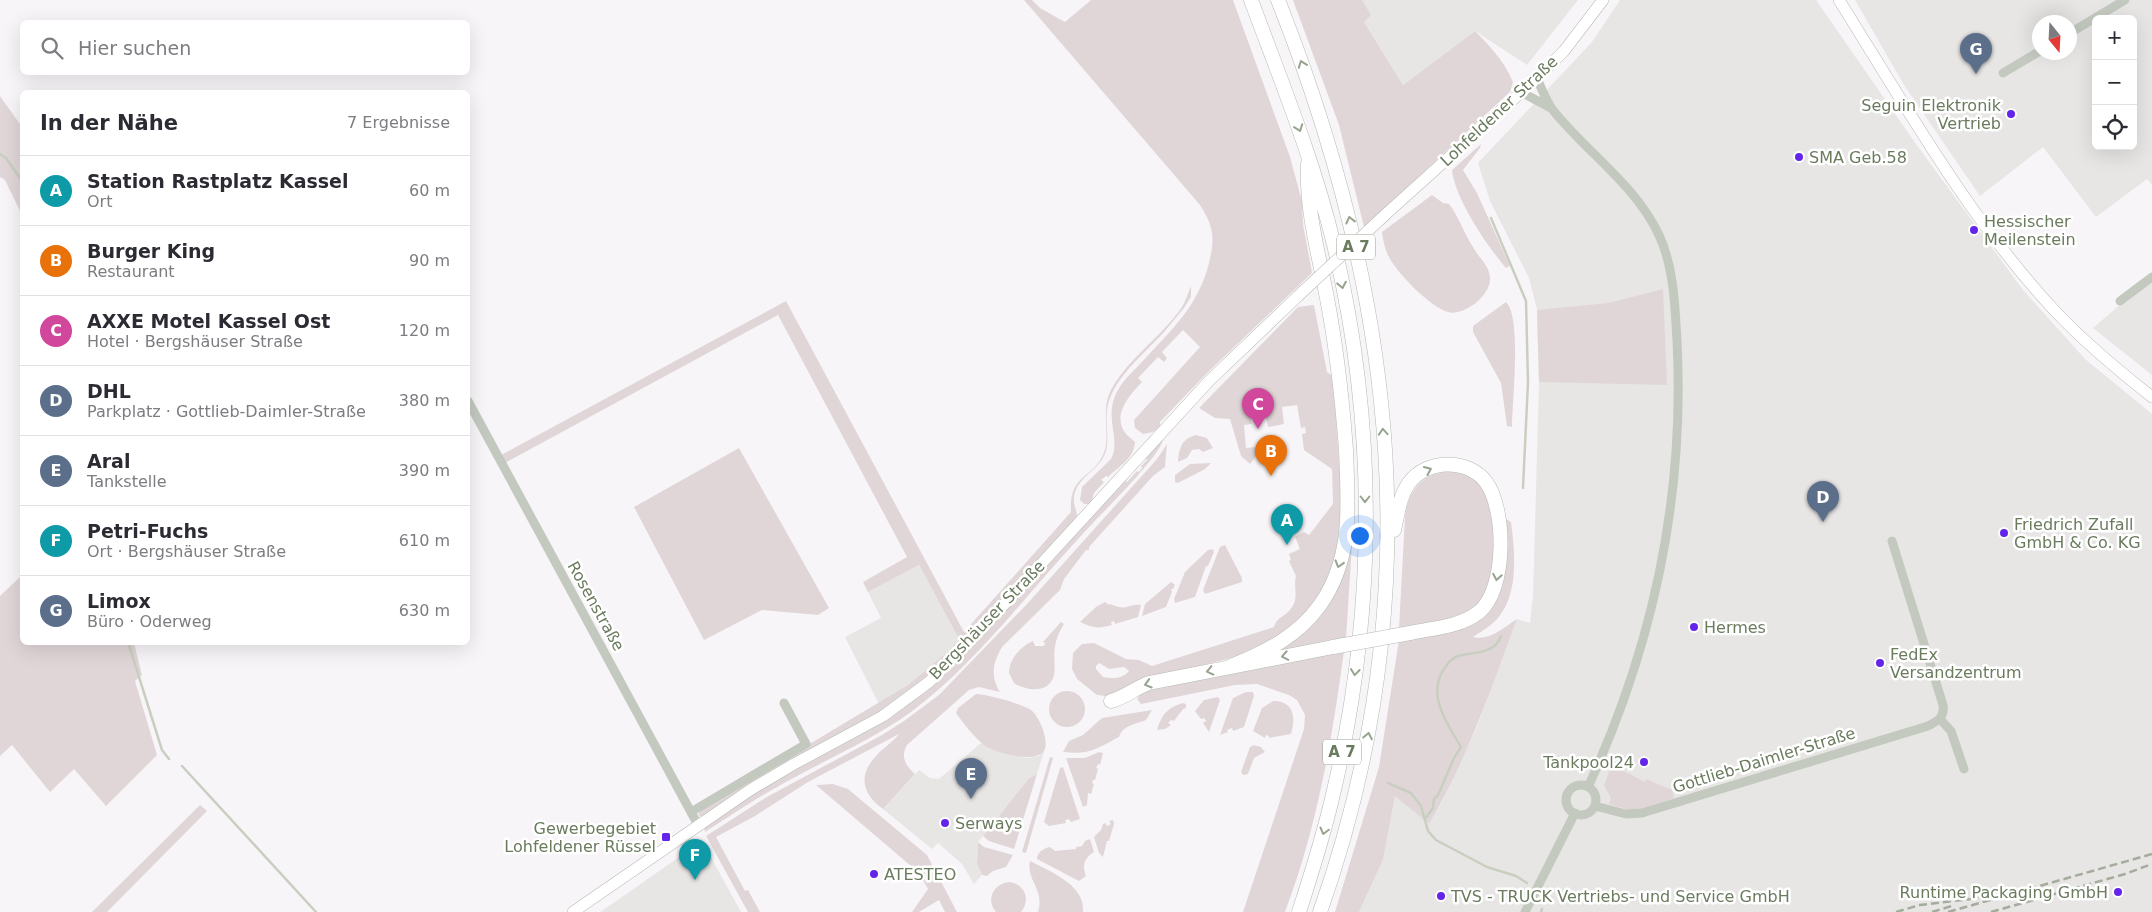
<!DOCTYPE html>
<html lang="de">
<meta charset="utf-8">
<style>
body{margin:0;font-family:"DejaVu Sans",sans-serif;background:#f2f2f3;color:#2b2b33}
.controls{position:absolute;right:15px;top:15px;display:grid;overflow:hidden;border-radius:8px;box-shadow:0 5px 20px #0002}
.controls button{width:45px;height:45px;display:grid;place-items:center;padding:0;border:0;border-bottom:1px solid #e1e1e2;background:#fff;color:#2b2b33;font:25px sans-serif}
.compass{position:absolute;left:2032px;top:15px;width:45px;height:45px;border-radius:50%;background:#fff;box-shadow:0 5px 20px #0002;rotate:162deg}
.you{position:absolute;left:1359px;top:535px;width:18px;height:18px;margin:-12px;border:4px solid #fff;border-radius:50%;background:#1a73e8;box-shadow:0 0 0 8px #1a73e833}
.badge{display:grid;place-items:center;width:32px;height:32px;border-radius:50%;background:#b45309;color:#fff;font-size:16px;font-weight:700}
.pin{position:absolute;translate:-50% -41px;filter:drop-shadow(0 1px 2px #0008)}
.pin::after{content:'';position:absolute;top:26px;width:18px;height:15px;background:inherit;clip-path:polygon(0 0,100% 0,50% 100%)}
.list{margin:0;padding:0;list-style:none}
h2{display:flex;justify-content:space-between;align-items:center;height:65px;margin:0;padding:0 20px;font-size:21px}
h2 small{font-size:16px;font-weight:400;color:#7c7c81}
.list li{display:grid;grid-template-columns:32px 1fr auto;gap:15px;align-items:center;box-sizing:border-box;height:70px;padding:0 20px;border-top:1px solid #e1e1e2}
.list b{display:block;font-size:19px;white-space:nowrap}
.list p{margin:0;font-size:16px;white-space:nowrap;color:#7c7c81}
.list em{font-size:16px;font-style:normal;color:#7c7c81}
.icon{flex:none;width:28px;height:28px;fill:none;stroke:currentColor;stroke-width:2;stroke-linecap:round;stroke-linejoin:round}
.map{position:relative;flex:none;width:2152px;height:912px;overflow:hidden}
.search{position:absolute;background:#fff;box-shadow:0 5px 20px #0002;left:20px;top:20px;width:450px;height:55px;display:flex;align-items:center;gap:12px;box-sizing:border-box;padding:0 18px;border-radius:8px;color:#7c7c81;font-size:19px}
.panel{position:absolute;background:#fff;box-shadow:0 5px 20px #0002;left:20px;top:90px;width:450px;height:555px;border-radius:8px}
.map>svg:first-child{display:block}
</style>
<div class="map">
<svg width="2152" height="912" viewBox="0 0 2152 912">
<rect width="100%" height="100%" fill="#f8f5f8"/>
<path fill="#e7e6e5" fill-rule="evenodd" d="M1362,0h216l-51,65 -52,-34 -72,54 -39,-63z
M1620,0h196l100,144 107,146 62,69 67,55v498h-793l24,-52 12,-65 34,29 15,-26 32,-69 41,-110 13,4 3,-27 6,-214 -2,-72 -8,-32 -39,-77 -12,-38 114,-121z
M1855,0h297v185l-5,-6 -51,38 -53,-70 -63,49 -76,-111zM2096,19h37v127h-37zM2040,22h30v30h-30z
M2152,277v98l-59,-47z
M919,565l40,74 -12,13 -39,33 -29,19 -34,-67 36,-19 -13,-26z
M981,743l12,6 34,9 12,-2 5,-4 -7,22 -8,4 -51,64 -1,22 5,11 -8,9 -12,-20 -24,-21 -6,6 -49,-40 36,-39 11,8 9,1z
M702,841l39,71h-141l12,-8z"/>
<path fill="#e0d6d8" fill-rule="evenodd" d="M1024,0h8l8,8 25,14 26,-22h142l57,157 12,44 1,23 9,49 -105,100 -47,49v4l-7,6 -10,2 -8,-6 -1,-8 66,-73 -17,-17 -21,22 5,6 -3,4 -6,-5 -20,21 4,4c-12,13 -31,33 -16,52 3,3 6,5 9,8 -1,17 -17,25 -27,35l-2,-1 -5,4 3,2 -10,11 -3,11h-7l-4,-4 2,-13 29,-28c10,-19 -6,-39 4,-63 5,-13 17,-24 26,-33 30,-33 57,-56 68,-100 6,-25 5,-36 -9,-58z
M1293,0h69l9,15 -7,7 39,63 72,-54c15,15 30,31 38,51l-3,10 -146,135 -25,-102z
M0,96l22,31v88l-17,-35 -5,-3z
M1481,144l-1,4 -17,22 14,23 33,73 -4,2c-19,-22 -51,-69 -54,-98z
M1432,195l11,8 6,1c10,13 15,29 24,43 5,10 16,18 17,30 1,9 -5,17 -11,23 -7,7 -21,15 -31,12 -18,-5 -51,-39 -59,-55 -4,-7 -6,-17 -7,-25z
M1191,286v11l-7,11c-7,8 -13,16 -20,24 -19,21 -45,41 -55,69 -6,17 2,36 -4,53 -7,17 -29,24 -31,43 -1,8 4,15 3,23l-130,140 -61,49 -183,108 -5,-2 3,-6 207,-124 39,-33 12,-13 -40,-74 -51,27 -5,-10 44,-25 -129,-242 -273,148 -4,-8 285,-154 178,331 107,-120c-2,-38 20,-32 32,-57 9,-20 -4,-45 9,-67 18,-31 50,-52 70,-81 4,-7 6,-14 9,-21z
M1663,289l4,96 -128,-3 -2,-72 72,-7z
M1506,302c16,15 6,100 6,125l-5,-1 -6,-43 -28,-51v-6z
M1314,305l13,67 6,4 7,99v55l-3,21 -13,37 -17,25 -38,31 -34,13 -52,13 -69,27 -17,-2 -20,-16 -5,-10 1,-16 9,-9 12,-1 32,16 13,1 13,6 122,-39c2,-10 13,-11 18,-20 7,-10 1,-20 4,-31l-7,-15 2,-1 -2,-6 11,-5 -5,-12 9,-5 5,3 24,-31 -1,-35 -28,-19 -2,-16 4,-1 -1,-6 -4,1 -4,-23 -15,2 2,17 -16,3 -3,-15 -15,3 2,9 -8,1 2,23 9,-1 2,8 -7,9 -9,-8 -11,-37 -15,-1 -16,-10 99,-101zM1099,663l10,6 15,-2 5,4c-6,8 -17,8 -26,6l-7,-8v-3z
M1196,435l11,3 6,10 -10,4 -4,-3 -7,1 -5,8 -9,4c1,-13 3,-23 18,-27z
M1163,439c-2,16 -55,68 -69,83 -59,61 -115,140 -183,190 -35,25 -75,43 -112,63 -33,17 -63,37 -94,57l-1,-6 62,-41 115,-62 40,-28 28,-24 33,-34 143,-156 2,1 10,-11 2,1 3,-4 -1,-2 6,-6 -1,-2z
M1167,444l-2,23 -12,9 -64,71v3h-3l-22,29 -4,11 -58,57c-9,16 -12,28 -2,45l-21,-5 -10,3 -62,55c-7,12 -1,21 8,29l-32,35c-20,-14 -26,-33 -7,-53 7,-8 17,-14 23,-22l-91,48 -53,34 -39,21 29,54 3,-1 12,22h-12l-42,-76 59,-38 117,-63 22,-14 35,-26 88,-91 130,-145z
M739,448l90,160 -11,7 -56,-5 -58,30 -70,-133z
M1211,463l-6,6 -27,14 -3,-1v-7l15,-11z
M1449,471c11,1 24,5 31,14 19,23 19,99 -4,120 -19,18 -52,18 -77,23l6,-111c3,-26 17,-44 44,-46z
M1504,518l7,4c4,30 8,71 -13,96 -7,8 -16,13 -25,19 17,4 31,-10 44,-18 -26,70 -50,141 -88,205l-34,-28 -12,64 -24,52h-24l44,-145 20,-127 84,-25z
M1348,544h4l-6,95 -62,11 -2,-3 17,-12z
M1225,545l17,33v4l-37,12 -2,-4 17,-43z
M1213,549l1,3 -6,14h-2l-11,31 -20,6 -1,-4 11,-27 23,-22z
M22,575v67l112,1 8,32 -7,6 22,74 -51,51 -32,-37 -24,23 -38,-47 -12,11v-160z
M1171,582l4,3 -2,4h-2l1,3 -6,15 -24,9 3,-12z
M1105,602l4,3 1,-1c19,8 18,-1 31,1l-3,12 -23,7 -1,-3 -3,1 1,3c-14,4 -20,3 -32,-3l16,-15z
M1061,622l3,2c-4,7 -8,14 -9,23 -2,9 1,19 -1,28 -4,19 -28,16 -40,8l-5,-10c0,-14 12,-27 24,-32l2,5h9l1,-3 -2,-1z
M1344,651c-12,89 -27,177 -59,261h-42l61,-183 1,-14 -8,-15 -8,-5 -32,-11 -22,1 -94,19 -4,-5 7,-10z
M1049 709a18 18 0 1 1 36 0a18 18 0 1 1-36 0Z
M1246,692h7l1,4 -10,31 -11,4 -1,-3 -5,2 1,2 -8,3 13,-37z
M976,694c10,0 47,10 55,16 8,6 19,31 13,41 -8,13 -50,2 -60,-6 -10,-8 -21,-22 -28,-32l2,-5z
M1218,697l2,3 -11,32 -6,-9 3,-2 -2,-3 -3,1 -6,-8 9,-11z
M1273,701c21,0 23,16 18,33l-22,4v-2l-3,-1 -1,3 -12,-7 9,-23z
M1183,703l3,1v4l-3,1 -9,12 -3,-1 -3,3 3,2 -6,4 -8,1c5,-16 10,-22 26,-27z
M1152,710l-6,10c-10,4 -23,5 -27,17 -23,12 -29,18 -56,15l6,-11 14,-6 19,-17z
M1254,745l7,2 4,5 -11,6 -6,16 -5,1 -2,-3 9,-25z
M1099,752l4,1 -3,12 -2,-1 -2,4 2,1 -3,11h-2l-1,3 2,1 -3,10 -3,-1 -1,12 -4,2 -17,-49h19z
M1050,757l3,1 -27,95 -4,-1z
M1063,767l17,52 -9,3 -2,-3 -4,1 1,3 -17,3 -5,-4 16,-54z
M1611,767h5l29,15 1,-3 26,11 2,8 -34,12h-11l-20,-6 2,-6 -7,-13z
M1037,774l-23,75 -25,-8 -6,-5 46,-58z
M833,784l15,5 79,66 30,57h-12l-6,-12 -20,12h-7l16,-23 -10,-17 -102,-87z
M200,805l7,6 -100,101h-15z
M1113,820l1,4 -5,17h-2l-4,16 -4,-4 -5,-16 7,-7 2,-6 2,-1 2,3 4,-2 -2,-3z
M1090,839l4,13c-10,6 -12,14 -8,24l-7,5 -42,-22c0,-7 7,-11 13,-12l5,4 21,-2v-2l6,-1 3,-5z
M978,842l6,5 29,8 -7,12 -13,4 -6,5 -5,-1 -5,-11z
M1030,861c19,10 56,24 53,51h-45c7,-23 -12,-31 -8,-51z
M1010,882c15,3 21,17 11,30h-25c-11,-13 -2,-29 14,-30z"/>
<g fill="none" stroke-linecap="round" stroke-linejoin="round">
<path stroke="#c9cfc0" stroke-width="2.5" d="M0,154l6,4 16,23
M1491,218l35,83 2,81 -5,106
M128,642l34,108 7,9
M182,766l134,146
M1388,783l23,10 10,13 7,25 8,9 51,27 29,9 11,7
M1425,819l8,-11 1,-9 4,-4 16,-37 7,-11c-13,-22 -33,-49 -19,-75 5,-7 8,-13 16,-16 16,-4 37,-2 43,-20
M1541,912l1,-3"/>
<g stroke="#b4baaf" stroke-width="12">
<path id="major" d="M1839,0c66,105 131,220 216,311 29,31 64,60 97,86
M1386,214l151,-136 27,-27 39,-51
M573,912l177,-122 44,-26 89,-48 46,-34 48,-48 232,-253 89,-85"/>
</g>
<g stroke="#b5bab1" stroke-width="15">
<path id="highway" d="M1251,0c30,81 63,161 83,245 43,178 42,367 0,545 -9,41 -22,82 -35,122
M1278,0c120,303 152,601 42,912
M1394,530c4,-16 5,-33 15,-47 17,-24 59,-25 77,-1 20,27 21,107 -7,130 -19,15 -46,16 -69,21
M1231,666c35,-14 67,-30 89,-61 15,-21 23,-47 26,-71 3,-28 1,-56 0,-84 -4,-54 -10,-108 -21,-162 -8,-40 -19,-82 -17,-124
M1111,701c15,-4 24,-13 38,-18l184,-36"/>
</g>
<path stroke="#c4c9c0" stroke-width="9" d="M2070,33l55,-33
M2003,73l37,-22
M1537,78c4,10 9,22 15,31 34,43 84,76 107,126 15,32 16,72 18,106 8,155 -24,305 -89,446
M1521,92l30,16
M2120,301l32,-24
M468,401l230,424
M1940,719l11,12 13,38
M1566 800a15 15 0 1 1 30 0a15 15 0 1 1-30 0Z
M1595,806l31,8 16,-1 286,-87c10,-5 17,-9 15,-21l-51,-164
M691,812l115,-68 -22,-41
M1525,912l50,-99"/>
<use href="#major" stroke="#fff" stroke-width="11"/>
<use href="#highway" stroke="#fff" stroke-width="14"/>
<path stroke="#a4ac9d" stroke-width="2.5" stroke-dasharray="8 4" stroke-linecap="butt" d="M1896,912l24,-7 59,-7
M1932,912l23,-7
M1948,912l204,-58
M1991,912l134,-38 27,-10"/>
<g stroke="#b4baaf" stroke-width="12" stroke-linecap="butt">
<path id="major-bridge" d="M1298,296l88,-82"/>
</g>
<g stroke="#b5bab1" stroke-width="15" stroke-linecap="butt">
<path id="highway-bridge" d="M1333,647l77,-14"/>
</g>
<use href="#major-bridge" stroke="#fff" stroke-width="11"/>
<use href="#highway-bridge" stroke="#fff" stroke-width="14"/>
</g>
<defs><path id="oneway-chevron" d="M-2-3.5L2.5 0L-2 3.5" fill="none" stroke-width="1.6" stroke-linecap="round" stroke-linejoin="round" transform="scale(1.25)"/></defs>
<g stroke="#97a38e">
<use href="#oneway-chevron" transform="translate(1302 64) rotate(-110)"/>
<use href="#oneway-chevron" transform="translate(1299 128) rotate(70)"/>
<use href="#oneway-chevron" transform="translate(1350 220) rotate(-104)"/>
<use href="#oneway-chevron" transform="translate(1342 285) rotate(79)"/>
<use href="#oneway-chevron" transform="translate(1383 432) rotate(-94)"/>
<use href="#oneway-chevron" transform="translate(1428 470) rotate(-24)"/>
<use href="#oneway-chevron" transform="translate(1365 499) rotate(90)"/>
<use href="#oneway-chevron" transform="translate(1339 564) rotate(107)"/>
<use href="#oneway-chevron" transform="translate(1497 577) rotate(100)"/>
<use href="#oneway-chevron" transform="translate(1285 656) rotate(169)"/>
<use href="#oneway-chevron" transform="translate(1210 671) rotate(167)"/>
<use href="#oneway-chevron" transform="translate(1355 672) rotate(97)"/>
<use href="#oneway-chevron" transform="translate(1148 684) rotate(163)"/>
<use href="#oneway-chevron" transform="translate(1368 736) rotate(-79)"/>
<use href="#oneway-chevron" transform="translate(1324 831) rotate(105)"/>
</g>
<g fill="#6424e9" stroke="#fff" stroke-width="2">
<circle cx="2011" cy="114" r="5"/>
<circle cx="1799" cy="157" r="5"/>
<circle cx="1974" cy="230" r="5"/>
<circle cx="2004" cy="533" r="5"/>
<circle cx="1694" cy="627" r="5"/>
<circle cx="1880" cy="663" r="5"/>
<circle cx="1644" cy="762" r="5"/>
<circle cx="945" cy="823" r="5"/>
<rect x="661" y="832" width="10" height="10" rx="2.5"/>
<circle cx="874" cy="874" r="5"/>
<circle cx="2118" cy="892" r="5"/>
<circle cx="1441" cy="896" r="5"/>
</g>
<g text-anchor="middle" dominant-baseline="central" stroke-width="5" stroke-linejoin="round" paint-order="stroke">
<g fill="#fff" stroke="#97a38e" stroke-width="1">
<rect x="1337" y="234.5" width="38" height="25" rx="4"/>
<rect x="1323" y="739.5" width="38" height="25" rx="4"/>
</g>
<g font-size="15" font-weight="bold" fill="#6b7b5e">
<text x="1356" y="247">A 7</text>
<text x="1342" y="752">A 7</text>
</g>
<g font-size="16" fill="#6b7b5e" stroke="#fff" text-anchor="start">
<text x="2001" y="105" text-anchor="end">Seguin Elektronik<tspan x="2001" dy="18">Vertrieb</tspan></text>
<text x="1809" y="157">SMA Geb.58</text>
<text x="1984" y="221">Hessischer<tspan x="1984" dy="18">Meilenstein</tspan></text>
<text x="2014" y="524">Friedrich Zufall<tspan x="2014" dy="18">GmbH &amp; Co. KG</tspan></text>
<text x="1704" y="627">Hermes</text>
<text x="1890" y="654">FedEx<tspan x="1890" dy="18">Versandzentrum</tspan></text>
<text x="1634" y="762" text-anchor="end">Tankpool24</text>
<text x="955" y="823">Serways</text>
<text x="656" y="828" text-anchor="end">Gewerbegebiet<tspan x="656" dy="18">Lohfeldener Rüssel</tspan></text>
<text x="884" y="874">ATESTEO</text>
<text x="2108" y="892" text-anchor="end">Runtime Packaging GmbH</text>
<text x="1451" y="896">TVS - TRUCK Vertriebs- und Service GmbH</text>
</g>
<g font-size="16" fill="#6b7b5e" stroke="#fff">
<text transform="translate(1499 111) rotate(-43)">Lohfeldener Straße</text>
<text transform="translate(596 606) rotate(61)">Rosenstraße</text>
<text transform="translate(987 620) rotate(-46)">Bergshäuser Straße</text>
<text transform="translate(1764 760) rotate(-17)">Gottlieb-Daimler-Straße</text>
</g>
</g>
</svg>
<div class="controls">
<button>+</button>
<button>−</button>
<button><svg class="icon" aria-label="locate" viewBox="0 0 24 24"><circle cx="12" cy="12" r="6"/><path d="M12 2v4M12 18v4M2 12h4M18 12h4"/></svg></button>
</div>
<svg class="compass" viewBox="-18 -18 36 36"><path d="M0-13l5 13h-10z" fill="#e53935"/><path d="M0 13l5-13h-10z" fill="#7c7c81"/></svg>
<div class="you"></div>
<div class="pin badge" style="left:1287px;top:545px;background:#0f9aa8">A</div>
<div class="pin badge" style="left:1271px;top:476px;background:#e8710a">B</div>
<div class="pin badge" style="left:1258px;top:429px;background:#d1479c">C</div>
<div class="pin badge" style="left:1823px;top:522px;background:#5c6f8a">D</div>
<div class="pin badge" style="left:971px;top:799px;background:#5c6f8a">E</div>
<div class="pin badge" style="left:695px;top:880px;background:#0f9aa8">F</div>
<div class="pin badge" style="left:1976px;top:74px;background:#5c6f8a">G</div>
<div class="search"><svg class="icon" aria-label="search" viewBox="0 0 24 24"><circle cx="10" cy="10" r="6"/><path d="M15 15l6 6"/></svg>Hier suchen</div>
<section class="panel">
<h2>In der Nähe<small>7 Ergebnisse</small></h2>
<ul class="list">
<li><span class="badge" style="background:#0f9aa8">A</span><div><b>Station Rastplatz Kassel</b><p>Ort</p></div><em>60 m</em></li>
<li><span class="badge" style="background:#e8710a">B</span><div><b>Burger King</b><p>Restaurant</p></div><em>90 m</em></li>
<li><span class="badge" style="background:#d1479c">C</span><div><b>AXXE Motel Kassel Ost</b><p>Hotel · Bergshäuser Straße</p></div><em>120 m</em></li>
<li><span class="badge" style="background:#5c6f8a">D</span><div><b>DHL</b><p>Parkplatz · Gottlieb-Daimler-Straße</p></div><em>380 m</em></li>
<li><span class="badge" style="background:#5c6f8a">E</span><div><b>Aral</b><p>Tankstelle</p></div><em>390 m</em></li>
<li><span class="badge" style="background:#0f9aa8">F</span><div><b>Petri-Fuchs</b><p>Ort · Bergshäuser Straße</p></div><em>610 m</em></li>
<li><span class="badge" style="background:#5c6f8a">G</span><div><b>Limox</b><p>Büro · Oderweg</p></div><em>630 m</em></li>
</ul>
</section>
</div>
